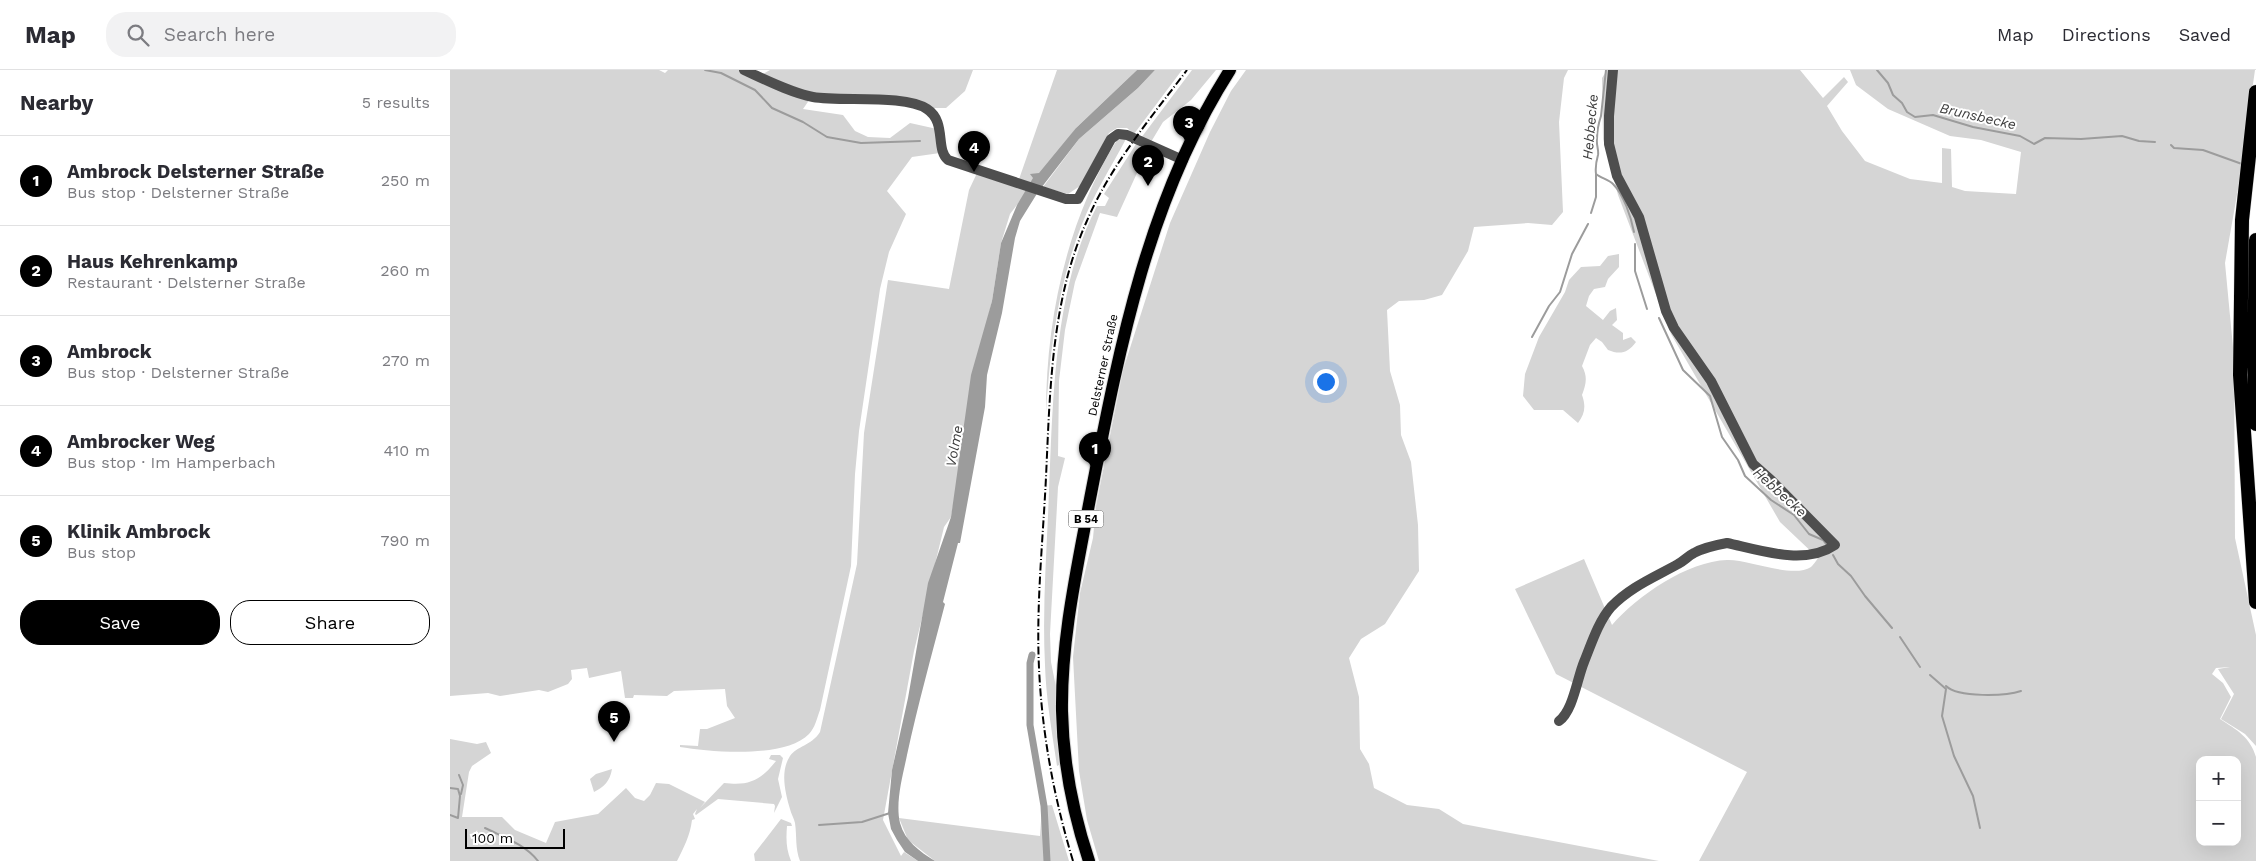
<!DOCTYPE html>
<meta charset="utf-8">
<style>
body{margin:0;font-family:"Work Sans",sans-serif;background:#f2f2f3;color:#2b2b33}
.controls{position:absolute;right:15px;bottom:15px;display:grid;overflow:hidden;border-radius:10px;box-shadow:0 5px 20px #0002}
.controls button{width:45px;height:45px;display:grid;place-items:center;padding:0;border:0;border-bottom:1px solid #e1e1e2;background:#fff;color:#2b2b33;font:25px sans-serif}
.scale{position:absolute;left:15px;bottom:12px;width:100px;box-sizing:border-box;padding-left:5px;border:2px solid #000;border-top:0;font-size:14px;line-height:18px;white-space:nowrap;color:#000;-webkit-text-stroke:4px #fff;paint-order:stroke}
.you{position:absolute;left:875px;top:311px;width:18px;height:18px;margin:-12px;border:4px solid #fff;border-radius:50%;background:#1a73e8;box-shadow:0 0 0 8px #1a73e833}
.badge{display:grid;place-items:center;width:32px;height:32px;border-radius:50%;background:#000;color:#fff;font-size:16px;font-weight:700}
.pin{position:absolute;translate:-50% -41px;filter:drop-shadow(0 1px 2px #0008)}
.pin::after{content:'';position:absolute;top:26px;width:18px;height:15px;background:inherit;clip-path:polygon(0 0,100% 0,50% 100%)}
.list{margin:0;padding:0;list-style:none}
h2{display:flex;justify-content:space-between;align-items:center;height:65px;margin:0;padding:0 20px;font-size:21px}
h2 small{font-size:16px;font-weight:400;color:#7c7c81}
.list li{display:grid;grid-template-columns:32px 1fr auto;gap:15px;align-items:center;box-sizing:border-box;height:90px;padding:0 20px;border-top:1px solid #e1e1e2}
.list b{display:block;font-size:19px;white-space:nowrap}
.list p{margin:0;font-size:16px;white-space:nowrap;color:#7c7c81}
.list em{font-size:16px;font-style:normal;color:#7c7c81}
.actions{display:flex;gap:10px;padding:15px 20px}
.actions a{flex:1;padding:11px 0;border:1px solid #000;border-radius:20px;text-align:center;font-size:18px;color:#000}
.actions .main{background:#000;color:#fff}
.icon{flex:none;width:28px;height:28px;fill:none;stroke:currentColor;stroke-width:2;stroke-linecap:round;stroke-linejoin:round}
.map{position:relative;flex:none;width:1806px;height:791px;overflow:hidden}
header{display:flex;align-items:center;gap:30px;box-sizing:border-box;height:70px;padding:0 25px;background:#fff;border-bottom:1px solid #e1e1e2}
header strong{font-size:24px}
nav{display:flex;gap:28px;margin-inline-start:auto;font-size:18px}
.search{width:350px;height:45px;background:#f2f2f3;display:flex;align-items:center;gap:12px;box-sizing:border-box;padding:0 18px;border-radius:20px;color:#7c7c81;font-size:19px}
main{display:flex}
aside{flex:1;background:#fff}
.map>svg:first-child{display:block}
</style>
<header>
<strong>Map</strong>
<div class="search"><svg class="icon" aria-label="search" viewBox="0 0 24 24"><circle cx="10" cy="10" r="6"/><path d="M15 15l6 6"/></svg>Search here</div>
<nav><a>Map</a><a>Directions</a><a>Saved</a></nav>
</header>
<main>
<aside>
<h2>Nearby<small>5 results</small></h2>
<ul class="list">
<li><span class="badge">1</span><div><b>Ambrock Delsterner Straße</b><p>Bus stop · Delsterner Straße</p></div><em>250 m</em></li>
<li><span class="badge">2</span><div><b>Haus Kehrenkamp</b><p>Restaurant · Delsterner Straße</p></div><em>260 m</em></li>
<li><span class="badge">3</span><div><b>Ambrock</b><p>Bus stop · Delsterner Straße</p></div><em>270 m</em></li>
<li><span class="badge">4</span><div><b>Ambrocker Weg</b><p>Bus stop · Im Hamperbach</p></div><em>410 m</em></li>
<li><span class="badge">5</span><div><b>Klinik Ambrock</b><p>Bus stop</p></div><em>790 m</em></li>
</ul>
<div class="actions"><a class="main">Save</a><a>Share</a></div>
</aside>
<div class="map">
<svg width="1806" height="791" viewBox="0 0 1806 791">
<rect width="100%" height="100%" fill="#fff"/>
<path fill="#d5d5d5" fill-rule="evenodd" d="M0,0h209l6,3 3,-3h86l9,4 7,-4h203l-8,21 -19,17h-13l-18,-8 -65,-6 -38,2 -9,13 40,6 12,16 13,6 22,1 20,-15 27,6 3,24 -28,4 -25,34 19,23 -17,38 -9,37 -21,142 -4,43 -4,92 -31,144c-3,8 -5,18 -11,24 -24,25 -98,18 -129,13v-2l18,1 2,-17h7l28,-11 -8,-12 -2,-17 -51,2 -7,5 -33,-1 -1,3h-8l-4,-27 -32,7 -2,-10 -16,2 1,9 -4,5 -20,8 -9,-2 -39,6 -12,-3 -38,3z
M607,0h80l-60,57 -67,87 -9,29 -9,58 -9,37 -32,179 -7,10 -30,124 -31,169 18,36 3,-4 14,9h-118c-5,-13 -3,-24 -5,-38 -1,-5 -4,-9 -5,-14 -5,-17 -10,-38 0,-53 7,-10 21,-10 30,-24l37,-168 7,-131 24,-153 61,9 20,-99 8,-17 40,12z
M705,0h27l-48,64 -7,-6h-10l-8,5 -29,53 -12,8 -25,-7 36,-48 59,-51z
M742,0h24l-25,30 -28,22 -12,20 -10,-4z
M796,0h322l-4,8 -5,44 4,90 -11,13 -24,-2 -54,4 -6,24 -26,44 -18,5 -25,1 -12,9 3,61 10,34 1,30 10,27 7,63 1,46 -34,53 -24,15 -12,19 10,39 1,52 9,15 5,24 33,17 32,4 24,15 196,37h-560l-12,-41 -8,-49 -6,-114 7,-64 13,-55 3,-32 27,-136 47,-147 40,-91 21,-41z
M1157,0h193l23,28 21,-21 4,5 -21,24 15,25 23,30 45,18 32,4v-35l9,1 1,38 13,4 51,3 5,-42 -40,-12 -31,-4 -62,-27 -32,-24 -6,-15h405l-17,119 -13,74 9,95 1,180 21,97v111l-11,-12 -24,-15 13,-25 -16,-25 12,-2 -14,1 -4,6 11,9 8,14 -11,22c17,11 30,18 36,38v104h-557l48,-89 -191,-98 -41,-85 69,-30 28,66c25,-29 76,-64 115,-65 21,-1 66,19 84,7 2,-2 5,-6 7,-9l-38,-36 -109,-188 -53,-139 -15,-56 -1,-61zM1750,690h37v82h-37z
M676,69c-15,28 -32,55 -44,85 -24,60 -32,125 -36,189 0,-94 21,-193 71,-273z
M686,74l11,7 -30,66 -17,-4 -25,69 -10,48 -6,51 -1,75 7,2 -7,29 -8,147 1,28 5,25 3,78 -2,1c-5,-34 -11,-67 -12,-101 -3,-58 2,-116 4,-174 4,-91 5,-203 48,-285h8l4,-8 -5,-4z
M1169,184v13l-11,12 -3,8 -11,2 -5,7 -3,10 17,14 7,-9 6,-3 1,12 -5,5 11,8v7l8,-3 5,5c-8,11 -16,13 -28,8l-6,-8 -6,-4 -6,7 -8,21c6,11 4,18 0,29 4,11 3,19 -4,28l-15,-13h-29l-11,-14 2,-22 14,-37 26,-45 4,-12 12,-13 19,-1 8,-10z
M0,669l27,5 9,-2 5,11 -19,13 -3,6 -7,45h40l13,13 31,13 9,-21 43,-8 28,-26 9,10 9,3 6,-6 6,-12 13,1 36,18 -5,6 24,-25c25,3 36,-2 52,-22l-7,-2 2,-4h9l3,3 -5,21 4,18 -8,16 1,-7 -1,-2 -56,-5 -22,16 -1,-1 2,-5 -4,5 2,5 -3,1c-2,16 -8,27 -15,41h-227z
M162,699c-2,12 -8,18 -18,23l-4,-13 6,-5z
M602,735l17,56h-134l-27,-21 -9,-22 141,18 2,-30z
M331,749l10,4 1,3h-5c-1,13 -1,23 4,35h-36l-1,-7z"/>
<path fill="#9c9c9c" d="M687,0h18l-17,18 -59,51 -41,53 -18,29 -5,17 -13,75 -15,62 -2,32 -25,136h-2l-15,59 2,2c-13,50 -27,100 -38,151 -4,20 -12,47 -7,68 5,18 19,28 35,38h-17l-13,-9 -8,-12 -6,-11 -3,-16 4,-43 16,-72 20,-115 23,-66 20,-142 21,-74 9,-58 16,-38 16,-27 -3,-4 9,-1 37,-45z"/>
<g fill="none" stroke-linecap="round" stroke-linejoin="round">
<path stroke="#9c9c9c" stroke-width="2" d="M255,0l16,3 34,17 17,18 31,14 24,15 34,6 59,-2
M1156,0l-5,46c-2,6 -4,16 -4,23 -1,5 2,11 1,16 -2,7 -3,11 -2,19 5,4 13,6 17,10 11,11 18,33 21,48
M1427,0l11,13 5,12 9,8 5,9 8,5 18,-2 40,12 47,9 14,8 11,-6 36,1 41,-3 17,5 16,1
M1721,75l3,3 29,2 39,14
M1141,143l5,-16v-23
M1185,174v27l12,38
M1209,248l24,52 27,26 12,41 16,23 7,16 26,24 23,15 15,19 14,6 3,4
M1082,267l17,-31 11,-14 12,-38 16,-30
M1383,485l5,9 13,12 14,20 27,32
M1450,567l20,30
M1480,605l16,14 -4,27 12,40 19,40 7,32
M1496,616c12,12 60,10 75,5
M9,705l4,10 -2,9
M0,718l8,1 2,7 -2,22 -8,-3
M369,755l43,-3 28,-9
M35,758c18,9 40,16 53,33"/>
<path stroke="#9c9c9c" stroke-width="7" d="M582,585l-2,8v62l14,81 3,55"/>
<g stroke="#dbdbdb" stroke-width="14">
<path id="major" d="M639,791c-16,-48 -26,-99 -27,-150 -1,-71 15,-142 28,-212 29,-149 57,-299 140,-429"/>
</g>
<g stroke="#dbdbdb" stroke-width="15">
<path id="highway" d="M1806,22l-14,128 -2,155 16,227
M1806,170l-2,124 2,60"/>
</g>
<path stroke="#4e4e4e" stroke-width="10" d="M294,0c20,9 47,23 69,27 28,5 92,-3 114,12 20,13 8,40 21,51l118,39h12l33,-60 7,-5 9,1 56,25
M1109,651c14,-10 18,-42 25,-59 7,-17 14,-40 27,-55 19,-20 44,-30 67,-43 6,-3 10,-8 16,-11 9,-5 22,-8 33,-10 32,7 78,23 108,2l-64,-65 -18,-16 -42,-83 -37,-53 -8,-17 -27,-94 -22,-41 -8,-32v-28l4,-46"/>
<use href="#major" stroke="#000" stroke-width="12"/>
<use href="#highway" stroke="#000" stroke-width="14"/>
<path stroke="#000" stroke-width="2" stroke-dasharray="8 2.5 1 2.5" stroke-linecap="butt" d="M623,791c-19,-63 -31,-127 -34,-193 -3,-63 4,-128 7,-191 4,-85 5,-175 40,-254 24,-57 64,-104 101,-153"/>
</g>
<g text-anchor="middle" dominant-baseline="central" stroke-width="4" stroke-linejoin="round" paint-order="stroke">
<rect fill="#fff" stroke="#4c4c4c" stroke-width="1" x="618.5" y="440.5" width="35" height="17" rx="4"/>
<g font-size="11" font-weight="bold" fill="#000">
<text x="636" y="449">B 54</text>
</g>
<g font-size="12" fill="#000" stroke="#fff">
<text transform="translate(653 295) rotate(-78)">Delsterner Straße</text>
</g>
<g font-size="14" font-style="italic" fill="#3d3d3d" stroke="#fff">
<text transform="translate(1528 46) rotate(13)">Brunsbecke</text>
<text transform="translate(1140 57) rotate(-85)">Hebbecke</text>
<text transform="translate(504 376) rotate(-80)">Volme</text>
<text transform="translate(1330 422) rotate(42)">Hebbecke</text>
</g>
</g>
</svg>
<div class="controls">
<button>+</button>
<button>−</button>
</div>
<div class="scale">100 m</div>
<div class="you"></div>
<div class="pin badge" style="left:645px;top:403px">1</div>
<div class="pin badge" style="left:698px;top:116px">2</div>
<div class="pin badge" style="left:739px;top:77px">3</div>
<div class="pin badge" style="left:524px;top:102px">4</div>
<div class="pin badge" style="left:164px;top:672px">5</div>
</div>
</main>
